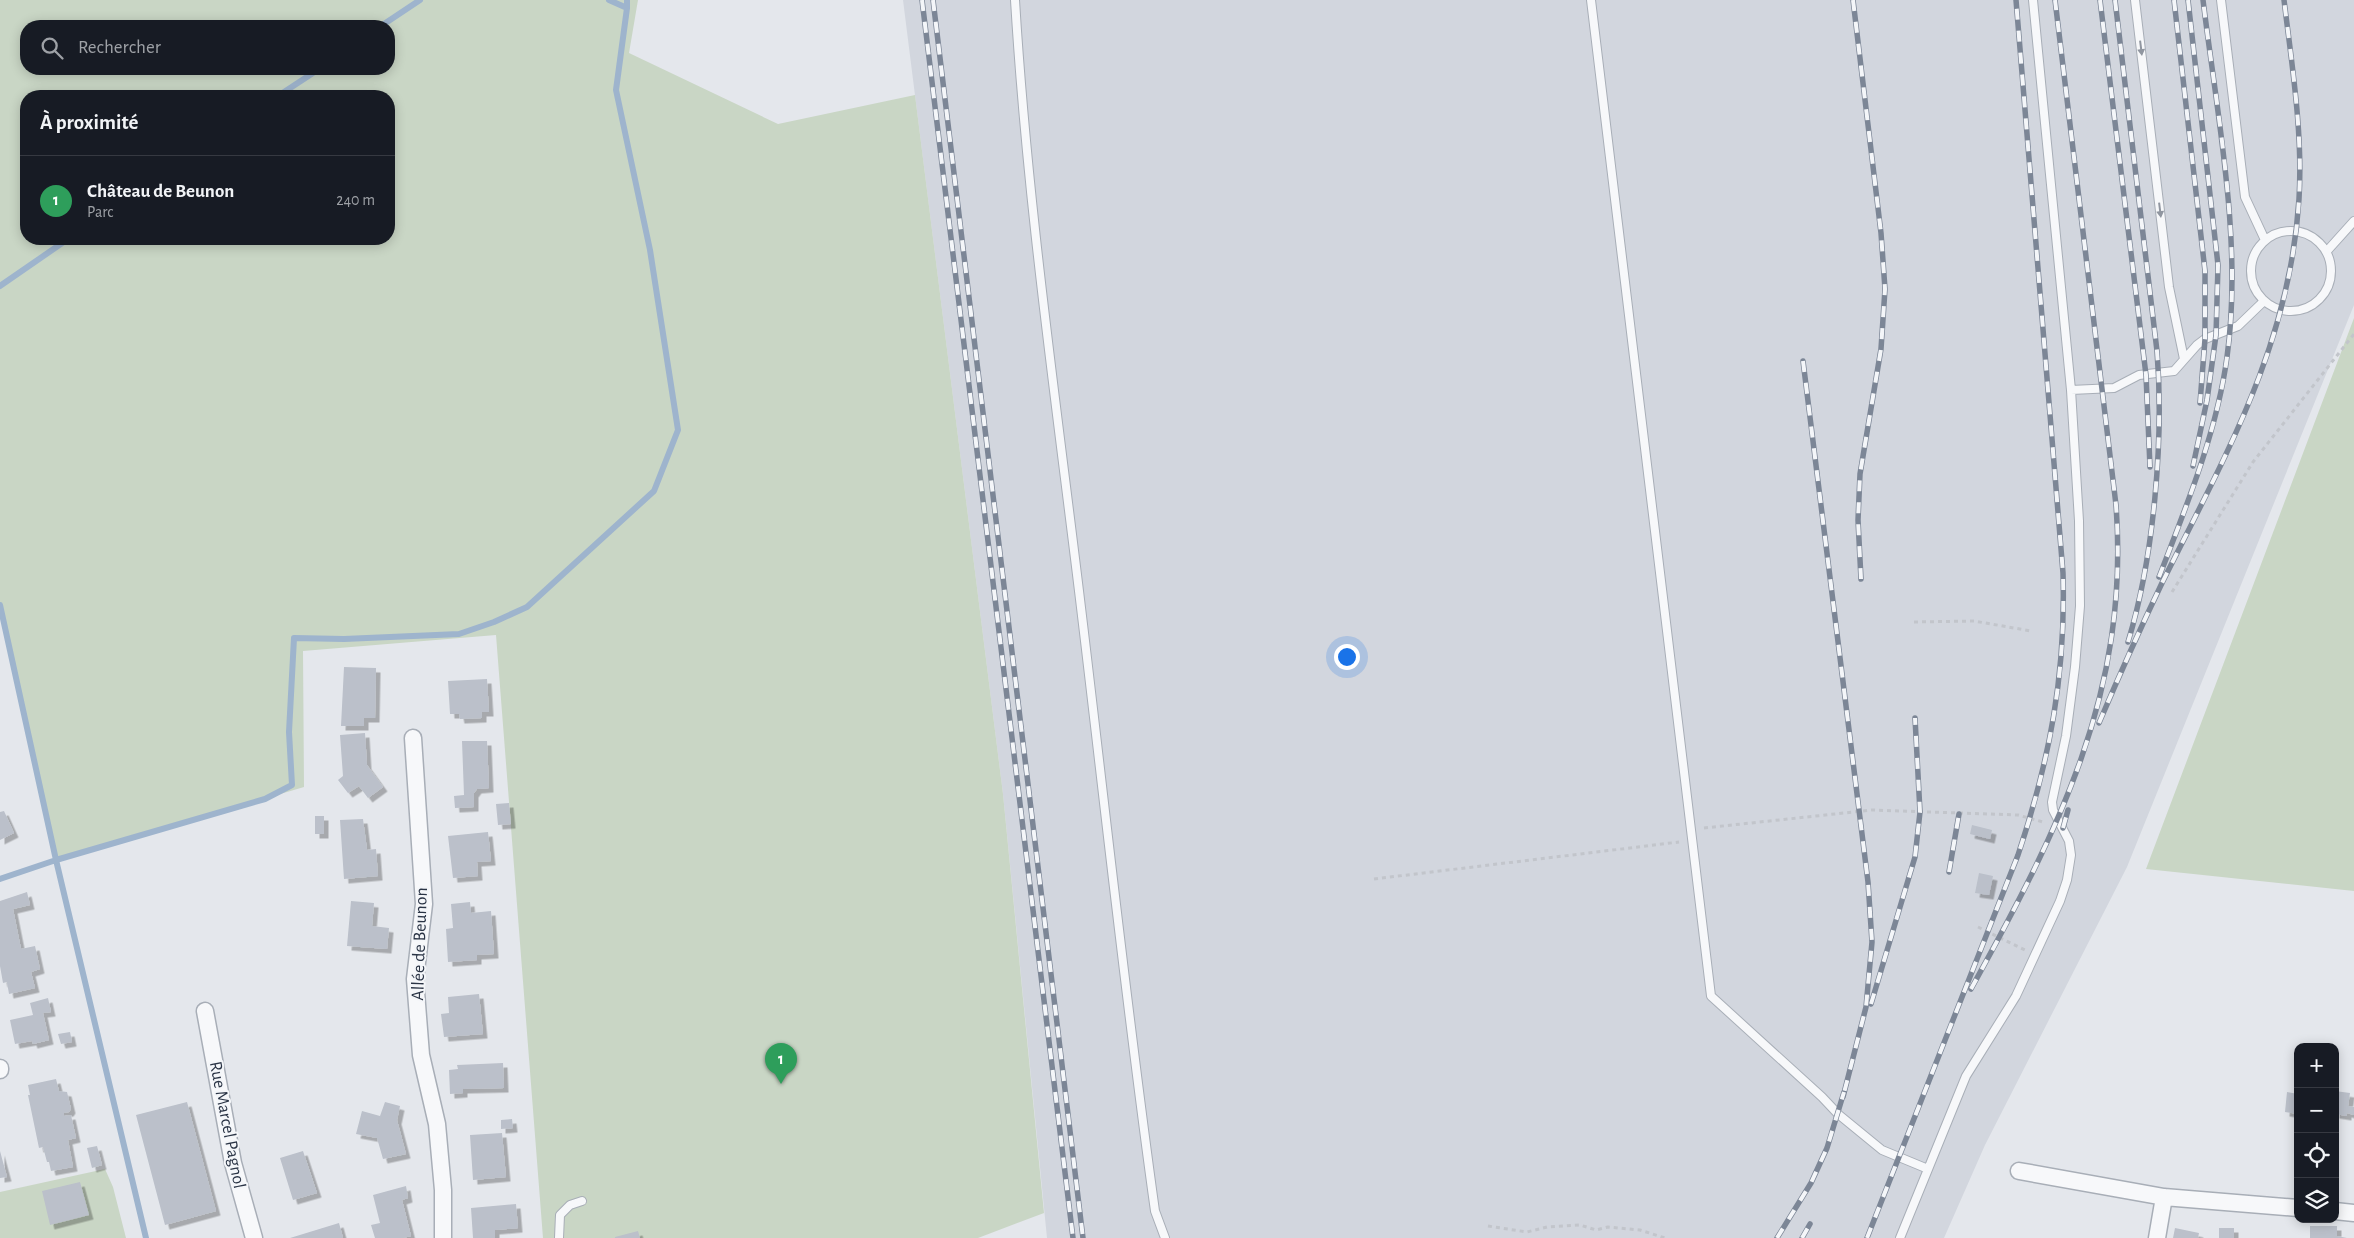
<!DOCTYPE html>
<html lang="fr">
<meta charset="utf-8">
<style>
body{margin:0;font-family:"Alegreya Sans",sans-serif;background:#242831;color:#f1f3f6}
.controls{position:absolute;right:15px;bottom:15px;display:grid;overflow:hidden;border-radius:10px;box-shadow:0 2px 12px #0003}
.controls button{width:45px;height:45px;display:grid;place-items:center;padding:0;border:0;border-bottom:1px solid #363941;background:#171b24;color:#f1f3f6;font:25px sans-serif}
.you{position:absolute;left:1346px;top:656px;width:18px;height:18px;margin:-12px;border:4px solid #fff;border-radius:50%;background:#1a73e8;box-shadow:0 0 0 8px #1a73e833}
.badge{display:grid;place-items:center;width:32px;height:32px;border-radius:50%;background:#ea580c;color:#fff;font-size:16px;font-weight:700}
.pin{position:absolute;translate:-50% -41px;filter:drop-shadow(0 1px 2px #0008)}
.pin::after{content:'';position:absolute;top:26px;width:18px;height:15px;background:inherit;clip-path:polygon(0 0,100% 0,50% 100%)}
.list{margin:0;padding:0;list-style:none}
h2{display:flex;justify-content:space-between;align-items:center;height:65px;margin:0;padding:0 20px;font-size:21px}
h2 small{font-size:16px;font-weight:400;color:#9ea1a6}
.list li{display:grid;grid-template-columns:32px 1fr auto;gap:15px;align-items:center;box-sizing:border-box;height:90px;padding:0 20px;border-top:1px solid #363941}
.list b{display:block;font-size:19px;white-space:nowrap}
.list p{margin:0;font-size:16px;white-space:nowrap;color:#9ea1a6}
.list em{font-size:16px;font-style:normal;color:#9ea1a6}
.icon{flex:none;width:28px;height:28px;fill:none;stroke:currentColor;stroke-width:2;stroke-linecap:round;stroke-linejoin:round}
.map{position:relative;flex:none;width:2354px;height:1238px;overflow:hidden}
.search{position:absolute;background:#171b24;box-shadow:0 2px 12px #0003;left:20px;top:20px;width:375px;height:55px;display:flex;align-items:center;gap:12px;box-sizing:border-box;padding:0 18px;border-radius:20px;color:#9ea1a6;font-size:19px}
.panel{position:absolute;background:#171b24;box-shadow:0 2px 12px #0003;left:20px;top:90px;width:375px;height:155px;border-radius:20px}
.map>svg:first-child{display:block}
</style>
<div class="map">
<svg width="2354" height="1238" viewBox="0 0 2354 1238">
<defs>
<filter id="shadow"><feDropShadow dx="4.5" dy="4.5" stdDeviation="0" flood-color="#0004"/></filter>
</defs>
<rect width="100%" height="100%" fill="#e4e7ec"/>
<path fill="#d2d6de" d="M903,0h1451v305l-227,562 -142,278 -41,93h-897l-44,-444z"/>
<path fill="#c9d6c5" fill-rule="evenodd" d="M0,0h638l-9,53 149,71 137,-29 88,699 41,419 -66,25h-435l-47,-603 -193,16 1,136 -248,73 -56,-248zM26,26h363v43h-363zM26,96h363v143h-363z
M2354,318v573l-208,-22z
M105,1169l8,18 13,51h-126v-46z"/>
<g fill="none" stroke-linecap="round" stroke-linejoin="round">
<path stroke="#9eb4cd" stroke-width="6" d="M609,0l18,8v-8
M381,26l39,-26
M278,96l41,-27
M0,286l68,-47
M0,605l56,255 -56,19
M146,1238l-90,-378 209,-61 27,-14 -3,-53 5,-94 50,1 115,-5 35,-12 33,-15 127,-116 24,-61 -28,-180 -34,-160 11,-82"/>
</g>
<path fill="#bbc0ca" filter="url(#shadow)" d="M344,667l32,1 -1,50h-11v8h-23z
M487,679l2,33h-7v6l-22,1 -1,-5h-9l-2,-33z
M365,733l2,32 16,22 -15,11 -9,-12 -11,7 -10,-13 5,-4 -3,-41z
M462,741h25l2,47 -12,1 -3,4v14l-19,1 -1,-12 10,-1z
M509,803l2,21 -13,1 -2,-21z
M4,811l10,22 -14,7v-28z
M315,816h9v18h-9z
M363,819l4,31 9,-1 2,27 -34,3 -4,-59z
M1972,825l20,5 -2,9 -20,-5z
M488,832l3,29 -14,1 1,14 -25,2 -5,-42z
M1979,873l14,3 -4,19 -14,-2z
M27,892l3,13 -17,4 8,40 14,-3 5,23 -9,3 4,16 -26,6 -2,-12 -4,1 -3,-17v-65z
M351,901l23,2 -2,23 17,2 -2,21 -40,-3z
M470,902l1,11 20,-2 3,43 -17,1v5l-29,2 -2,-33 7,-1 -2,-24z
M479,994l4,40 -39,3 -3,-23 8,-1 -1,-16z
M48,998l3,14 -8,1 6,27 -16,4 -1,-3 -17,3 -5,-24 23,-5 -3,-12z
M70,1032l2,10 -11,2 -3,-10z
M503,1063l1,25 -41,1v4l-13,1 -1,-24 9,-1 -1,-4z
M56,1079l3,12 8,1 4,17 -2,3 -5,1v3l7,-1 5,23 -8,2 5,27 -22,4 -2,-9h-2l-4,-15 -4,1 -11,-53h2l-2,-10z
M2335,1091l15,2 -2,13 6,1v8l-7,-2v3l-12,-2z
M2287,1092l11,2v20l-13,-2z
M187,1102l29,109 -51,14 -29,-110z
M385,1102l15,4 -3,14 9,34 -23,5 -6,-21 -21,-4 6,-23 18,5z
M512,1119l1,9 -12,1v-9z
M502,1133l4,44 -33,3 -3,-45z
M97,1146l5,19 -10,3 -5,-20z
M0,1151l7,26 -7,1z
M303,1151l14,42 -24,7 -13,-42z
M80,1182l9,33 -39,10 -8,-34z
M406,1186l2,12 -6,2 9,36 -8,2h-28l-4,-13 9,-2 -7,-28z
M516,1204l2,24 -23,2v8h-22l-2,-30z
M339,1223l4,15h-53z
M2310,1226h27v10l10,2h-37z
M2175,1228l24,5 -1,5h-25z
M2219,1228h15v10h-15z
M638,1231l2,7h-25v-1z"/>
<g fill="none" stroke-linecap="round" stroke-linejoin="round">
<g stroke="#a8aeb7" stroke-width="10">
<path id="service" d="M1015,0c12,198 40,394 64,591 25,206 47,414 76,620l10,27
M1591,0l120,996 111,101 16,17 44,36 46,19
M2135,0l34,287 15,72
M2221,0l24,197 20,43
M2251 271a40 40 0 1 1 80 0a40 40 0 1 1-80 0Z
M2327,251l27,-30
M2071,390l43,-2 25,-13 35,-4 23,-26 8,-6 33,-13 26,-25
M559,1238l1,-23 10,-10 12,-4
M1900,1238l66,-162 50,-80 44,-95 7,-21 4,-25 -2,-14 -16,-31 -1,-8 14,-66 9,-69 5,-61 -1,-85 -8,-131 -38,-390"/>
</g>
<g stroke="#a8aeb7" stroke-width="19">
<path id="minor" d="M413,738l11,166 -9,75 6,76 16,69 6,66v48
M205,1011l28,152 21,75
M0,1068v2
M2019,1171l145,26 134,11
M2335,1211l19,2
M2157,1238l7,-41"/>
</g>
<path stroke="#c2c5cb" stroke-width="3" stroke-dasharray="4 4" stroke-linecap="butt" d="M2172,592l81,-130 101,-128
M1914,622l60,-1 57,10
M1704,828l168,-18 146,5 25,7
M1374,879l305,-37
M1978,927l47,23
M1488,1226l39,6 20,-5 33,-2 16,5 12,-3 32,3 25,8"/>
<use href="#service" stroke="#f7f8fa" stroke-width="8"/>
<use href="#minor" stroke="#f7f8fa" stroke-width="16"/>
<g stroke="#7c8696" stroke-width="5.5">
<path id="rail" d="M922,0l151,1238
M933,0l150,1238
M1853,0l28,233 4,56 -4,60 -21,125 -2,46 3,59
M2100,0l46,375 4,92
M2115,0l42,351c7,89 -3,206 -29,291
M2174,0l31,271v68l-5,64
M2188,0l30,265 -2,70 -9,65 -14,66
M1803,361l65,521 4,60 -6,65 -23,90
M2159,577c27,-70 58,-145 68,-220 16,-115 -10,-242 -24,-357
M2099,723c20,-47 41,-94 63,-140 63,-127 128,-238 137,-384 4,-66 -7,-133 -15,-199
M2063,828l5,-18
M1949,872l10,-58
M1971,989c87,-158 159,-297 145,-484l-61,-505
M1871,1004l44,-147 5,-45 -5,-94
M1777,1238l34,-55 16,-35 17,-56
M1802,1238l8,-14
M1867,1238l151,-383c32,-96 48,-181 45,-282l-47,-573"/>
</g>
<use href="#rail" stroke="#f4f6f9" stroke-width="4" stroke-dasharray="11" stroke-linecap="butt"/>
</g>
<defs><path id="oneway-solid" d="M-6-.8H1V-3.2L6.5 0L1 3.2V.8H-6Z" transform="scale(1.25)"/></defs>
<g fill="#9096a0">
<use href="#oneway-solid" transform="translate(2141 48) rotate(83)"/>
<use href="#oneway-solid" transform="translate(2160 210) rotate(83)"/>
</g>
<g text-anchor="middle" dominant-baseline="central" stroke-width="4" stroke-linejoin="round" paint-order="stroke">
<g font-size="18" fill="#2a3445" stroke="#f4f6f9">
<text transform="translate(420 944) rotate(-88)">Allée de Beunon</text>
<text transform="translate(227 1125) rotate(79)">Rue Marcel Pagnol</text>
</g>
</g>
</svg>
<div class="controls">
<button>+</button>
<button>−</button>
<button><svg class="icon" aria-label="locate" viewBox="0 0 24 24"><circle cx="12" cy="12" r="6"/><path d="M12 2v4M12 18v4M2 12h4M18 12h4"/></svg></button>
<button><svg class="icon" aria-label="layers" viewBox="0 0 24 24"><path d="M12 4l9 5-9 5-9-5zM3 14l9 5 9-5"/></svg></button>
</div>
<div class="you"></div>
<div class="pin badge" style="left:781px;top:1084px;background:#2e9e5b">1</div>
<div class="search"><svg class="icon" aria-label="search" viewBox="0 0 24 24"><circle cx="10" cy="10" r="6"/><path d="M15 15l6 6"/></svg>Rechercher</div>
<section class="panel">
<h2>À proximité<small></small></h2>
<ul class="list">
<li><span class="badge" style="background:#2e9e5b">1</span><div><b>Château de Beunon</b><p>Parc</p></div><em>240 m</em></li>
</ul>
</section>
</div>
